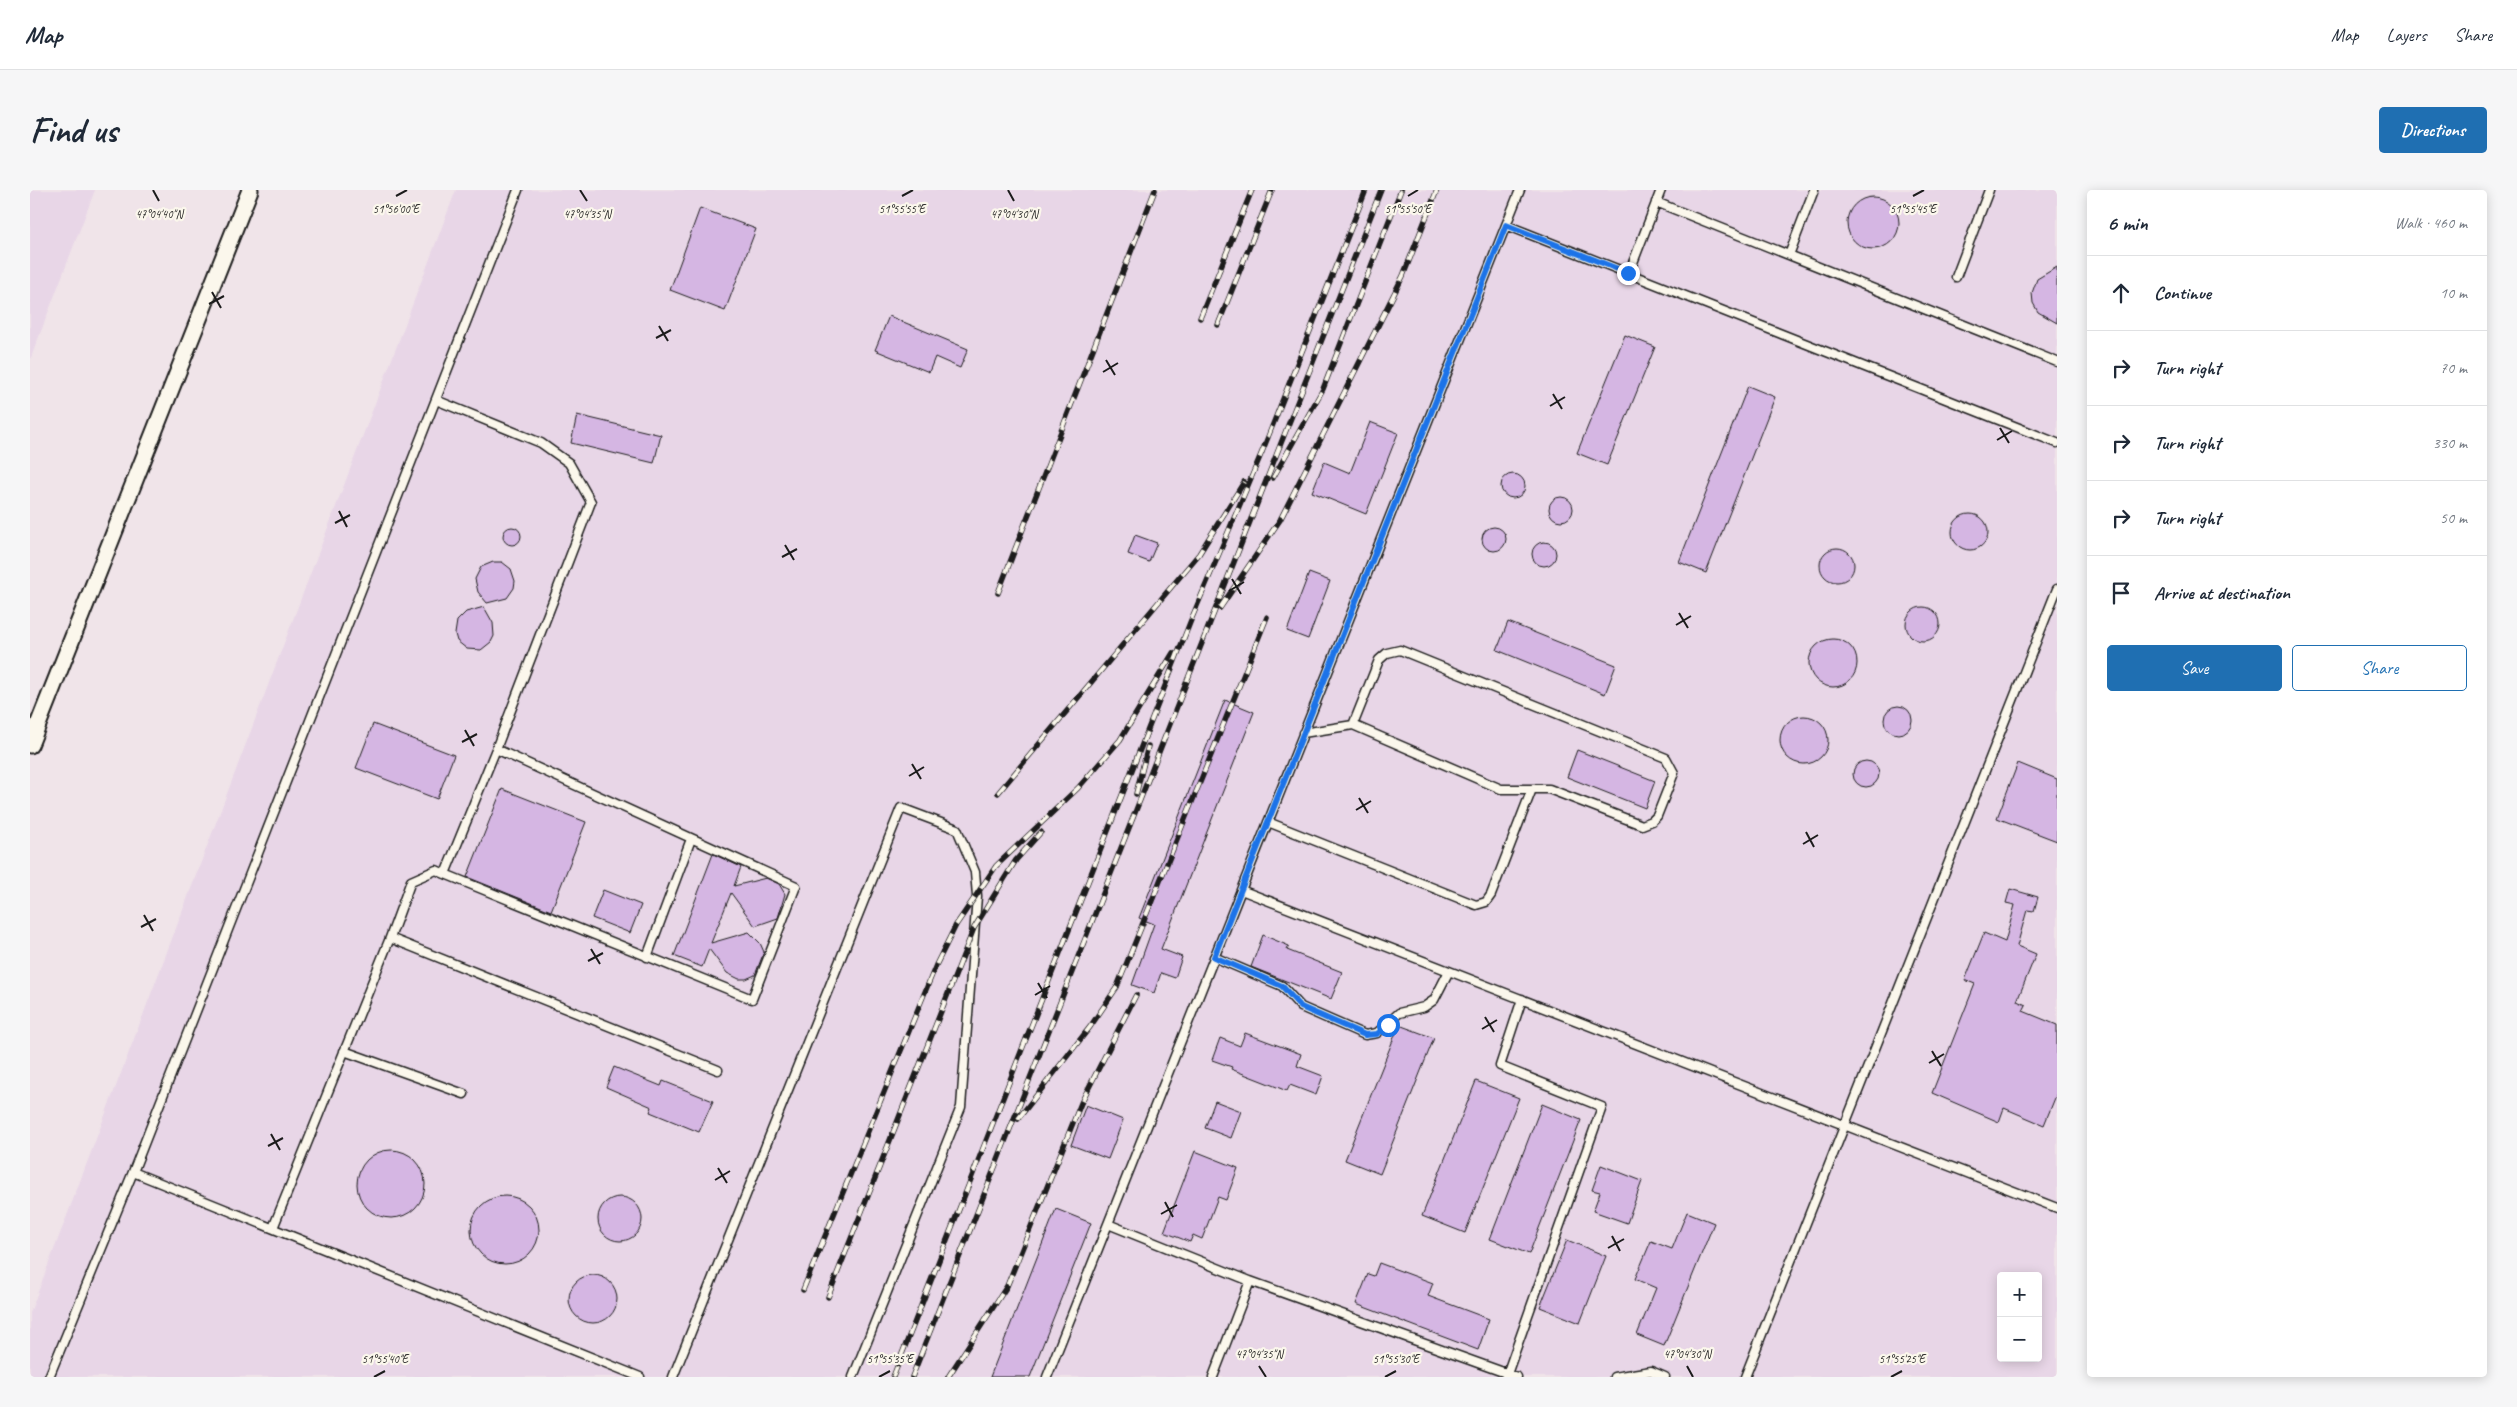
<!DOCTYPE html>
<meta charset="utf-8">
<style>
body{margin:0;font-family:Caveat,sans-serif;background:#f6f6f7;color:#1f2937}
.controls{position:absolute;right:15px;bottom:15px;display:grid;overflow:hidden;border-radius:5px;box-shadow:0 2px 12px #0003}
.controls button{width:45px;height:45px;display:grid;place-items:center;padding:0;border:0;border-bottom:1px solid #e0e1e3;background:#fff;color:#1f2937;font:25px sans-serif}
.stop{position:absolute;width:15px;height:15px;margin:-11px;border:4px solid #1a73e8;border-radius:50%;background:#fff}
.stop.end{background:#1a73e8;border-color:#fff;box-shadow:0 1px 5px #0008}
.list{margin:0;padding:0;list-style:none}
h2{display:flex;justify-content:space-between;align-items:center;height:65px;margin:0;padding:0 20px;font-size:21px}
h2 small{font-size:16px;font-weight:400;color:#747a83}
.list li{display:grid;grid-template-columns:32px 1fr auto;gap:15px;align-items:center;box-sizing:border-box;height:75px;padding:0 20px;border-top:1px solid #e0e1e3}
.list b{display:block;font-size:19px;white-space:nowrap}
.list em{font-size:16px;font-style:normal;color:#747a83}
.actions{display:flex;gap:10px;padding:15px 20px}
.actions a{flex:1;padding:11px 0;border:1px solid #1f6fb2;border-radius:5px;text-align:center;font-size:18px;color:#1f6fb2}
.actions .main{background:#1f6fb2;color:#fff}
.icon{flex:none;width:28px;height:28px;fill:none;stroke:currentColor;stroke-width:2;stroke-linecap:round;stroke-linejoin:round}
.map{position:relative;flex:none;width:2027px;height:1187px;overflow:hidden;border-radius:5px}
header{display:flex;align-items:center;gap:30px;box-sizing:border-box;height:70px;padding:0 25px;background:#fff;border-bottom:1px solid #e0e1e3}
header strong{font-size:24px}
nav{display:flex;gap:28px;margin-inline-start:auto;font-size:18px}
.intro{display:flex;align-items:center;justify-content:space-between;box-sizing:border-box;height:120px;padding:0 30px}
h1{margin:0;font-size:35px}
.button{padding:12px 22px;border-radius:5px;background:#1f6fb2;color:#fff;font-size:18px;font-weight:700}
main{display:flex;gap:30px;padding:0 30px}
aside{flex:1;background:#fff;border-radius:5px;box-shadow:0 2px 12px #0003}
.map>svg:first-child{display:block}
</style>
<header>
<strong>Map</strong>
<nav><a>Map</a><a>Layers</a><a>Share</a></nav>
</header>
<div class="intro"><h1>Find us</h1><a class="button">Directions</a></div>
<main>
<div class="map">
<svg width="2027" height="1187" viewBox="0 0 2027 1187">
<rect width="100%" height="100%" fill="#f0e4e9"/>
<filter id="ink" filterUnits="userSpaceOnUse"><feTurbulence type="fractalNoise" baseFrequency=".02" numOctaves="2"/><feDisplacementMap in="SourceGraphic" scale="10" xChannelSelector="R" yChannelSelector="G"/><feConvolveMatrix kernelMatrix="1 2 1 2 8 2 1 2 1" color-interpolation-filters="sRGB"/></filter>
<g filter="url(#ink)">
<path fill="#e8d6e7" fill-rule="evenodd" d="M0,0h65l-65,170z
M426,0h1601v1187h-2027v-64zM1971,1086h37v82h-37z"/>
<path fill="#d5b6e3" stroke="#1c1c1c" d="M1817 33a26 26 0 1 1 52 0a26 26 0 1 1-52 0Z
M670,18l56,21 -31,82 -55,-21z
M2027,77v56l-19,-11 -5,-9 -1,-10 5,-14z
M859,126l79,33 -8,19 -25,-11 -6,15 -54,-22z
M1595,145l30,12 -48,118 -30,-12z
M1718,196l27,11 -69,176 -27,-11z
M547,225l84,20 -7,28 -83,-20z
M1340,232l28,11 -32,81 -54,-22 12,-30 26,11z
M1471 296a12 12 0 1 1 24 0a12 12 0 1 1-24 0Z
M1519 319a12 12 0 1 1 24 0a12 12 0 1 1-24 0Z
M1922 342a18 18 0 1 1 36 0a18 18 0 1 1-36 0Z
M1452 349a12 12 0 1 1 24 0a12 12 0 1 1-24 0Z
M473 346a9 9 0 1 1 18 0a9 9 0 1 1-18 0Z
M1105,345l22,8 -8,19 -21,-8z
M1502 364a12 12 0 1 1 24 0a12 12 0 1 1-24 0Z
M1790 375a17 17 0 1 1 34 0a17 17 0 1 1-34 0Z
M463,372h9l9,7 4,12 -1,7 -7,10 -20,5 -9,-11 -3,-13 6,-12z
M1279,383l21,8 -22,58 -21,-8z
M454,417l9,16 1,13 -3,6 -10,8 -14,-1 -10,-8 -2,-7 2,-13 9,-9z
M1876 434a17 17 0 1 1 34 0a17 17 0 1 1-34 0Z
M1478,432l108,43 -11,29 -108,-44z
M1779 473a24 24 0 1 1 48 0a24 24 0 1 1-48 0Z
M1195,510l29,12 -93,237 21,8 -7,21 -14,-5 -7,20 -22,-8 22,-61 -15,-6z
M1854 530a14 14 0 1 1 28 0a14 14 0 1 1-28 0Z
M1750 550a24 24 0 1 1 48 0a24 24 0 1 1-48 0Z
M343,534l81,31 -17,44 -81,-31z
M1547,560l78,31 -10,27 -78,-31z
M1823 584a13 13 0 1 1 26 0a13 13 0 1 1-26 0Z
M1988,573l39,16v62l-60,-23z
M472,599l84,33 -35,89 -84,-34z
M683,664l28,13 -7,19 32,-8 13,6 6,10 -7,24 -23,8 -24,-33 -20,50 38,-11 11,11 4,9 -9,23 -9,4h-7l-12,-6 -18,-24 -7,18 -28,-11z
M1980,699l28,8 -4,14 -7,-1 -10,36 19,8 -19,47 9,4 -3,6 34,14v68l-13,32 -40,-17 -5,14 -67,-29 43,-109 -10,-4 19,-47 21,9 10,-37 -9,-2z
M573,700l38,15 -11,28 -38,-15z
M1233,745l26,11 -2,4 55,22 -11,27 -80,-32z
M1369,835l35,13 -54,136 -35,-14z
M1215,843l56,21 -4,12 26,10 -7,19 -26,-10 -3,6 -56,-22 1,-2 -20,-7 8,-22 20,8z
M584,877l47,19 2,-5 50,20 -14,31 -49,-20 2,-5 -46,-20z
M1446,891l43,17 -54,135 -43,-17z
M1185,911l26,10 -10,27 -26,-10z
M1512,914l39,16 -52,134 -39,-15z
M1056,915l37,15 -15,39 -37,-14z
M327 994a34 34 0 1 1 68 0a34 34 0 1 1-68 0Z
M1165,961l43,17 -12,32 -8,-3 -16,42 -9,-4 -3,7 -26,-10z
M1571,975l41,16 -15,42 -34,-12 7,-19 -8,-2z
M441 1040a34 34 0 1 1 68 0a34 34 0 1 1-68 0Z
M568 1029a22 22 0 1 1 44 0a22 22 0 1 1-44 0Z
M1026,1019l35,14 -61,154h-40z
M1657,1022l27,11 -50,123 -27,-11 19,-47 -21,-9 16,-38 21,8z
M1537,1050l39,16 -26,67 -40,-16z
M1349,1073l54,20 -5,13 61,23 -11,31 -122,-46 12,-30 6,2z
M539 1109a24 24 0 1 1 48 0a24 24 0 1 1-48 0Z"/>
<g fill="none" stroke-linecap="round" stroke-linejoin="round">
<g stroke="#1c1c1c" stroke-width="11">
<path id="lane" d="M1626,12l401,160
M1476,35l551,218
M1759,65l25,-65
M1599,83l32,-83
M1926,87l33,-87
M406,210l105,43 28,20 22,39 -95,247
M1273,543l50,-8 26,-65 8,-7 13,-3 266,108 8,15 -17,43 -5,5 -10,4 -93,-36h-48l-148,-64
M1238,632l208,83 10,-3 5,-7 41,-106
M1211,700l816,318
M360,748l21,-57 25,-11 9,4 307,125 44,-113 -300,-137 -51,125
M617,767l44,-118
M1184,767l68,29 19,21 64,28 12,-2 22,-20 25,-6 10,-7 15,-29
M314,861l120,43
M103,982l385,-982
M1078,1034l142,57 -37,96
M243,1038l117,-290 328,132
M1220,1091l267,96
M19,1187l84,-205 507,205
M643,1187l228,-569 56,21 18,43 2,24 -16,211 -108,270
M1017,1187l473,-1187
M1476,1187l96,-270 -102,-41 22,-67
M1584,1187l37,-6 14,6
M1715,1187l312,-788"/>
</g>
<g stroke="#1c1c1c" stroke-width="19">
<path id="street" d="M0,555l220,-555"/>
</g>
<use href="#lane" stroke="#fbf7ec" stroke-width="8"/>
<use href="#street" stroke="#fbf7ec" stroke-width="15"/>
<g stroke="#1c1c1c" stroke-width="5.5">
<path id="rail" d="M1170,128l52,-128
M1188,135l54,-135
M1243,288l50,-89 78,-199
M968,403l157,-403
M1190,418l60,-88 123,-244 34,-86
M968,603l201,-239 45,-72
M1106,604l12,-48
M988,929l72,-92 27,-40 150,-370
M773,1100l133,-325 20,-40 40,-59 82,-78 42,-48 53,-87
M798,1107l146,-369 42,-68 25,-28
M863,1187l298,-757 71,-168 104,-262
M882,1187l469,-1187
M918,1187l59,-91 74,-183 55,-108"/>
</g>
<use href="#rail" stroke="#fbf7ec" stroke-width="4" stroke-dasharray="11" stroke-linecap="butt"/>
</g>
</g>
<g fill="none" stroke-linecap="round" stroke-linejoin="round" filter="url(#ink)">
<path stroke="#1a73e8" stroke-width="6" d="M1358,835l-11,9 -12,1 -64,-28 -19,-21 -68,-29 292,-732 122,48"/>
</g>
<path fill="none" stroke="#1c1c1c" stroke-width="2" d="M123,0l6,11M550,0l7,11M978,0l6,11M366,6l11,-6M872,6l11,-6M1378,6l10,-6M1883,6l11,-6M182,102l9,16M179,114l15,-8M629,136l9,15M626,148l15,-8M1076,170l9,15M1073,182l15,-9M1523,204l9,15M1520,216l15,-9M1970,238l9,15M1967,250l15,-9M309,321l8,16M305,333l15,-8M755,355l9,15M752,367l15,-8M1202,389l9,15M1199,401l15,-9M1649,423l9,15M1646,435l15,-9M435,540l9,16M432,552l15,-8M882,574l9,15M879,586l15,-9M1329,608l9,15M1326,620l15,-9M1776,642l8,15M1773,654l15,-9M114,725l9,16M111,737l15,-8M561,759l9,15M558,771l15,-8M1008,793l9,15M1005,805l15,-9M1455,827l9,15M1452,839l15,-9M1902,861l9,15M1899,873l15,-9M241,944l9,16M238,956l15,-8M688,978l9,15M685,990l15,-9M1135,1012l8,15M1131,1024l16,-9M1582,1046l8,15M1578,1058l16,-9M1229,1176l7,11M1657,1176l6,11M344,1187l11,-6M849,1187l11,-6M1355,1187l11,-6M1861,1187l11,-6"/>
<g font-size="12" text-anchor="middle" fill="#1c1c1c" stroke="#fbf7ec" stroke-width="4.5" stroke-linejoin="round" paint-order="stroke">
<text x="366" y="23">51°56'00"E</text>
<text x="872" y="23">51°55'55"E</text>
<text x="1378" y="23">51°55'50"E</text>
<text x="1883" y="23">51°55'45"E</text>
<text x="129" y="28">47°04'40"N</text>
<text x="557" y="28">47°04'35"N</text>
<text x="984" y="28">47°04'30"N</text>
<text x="1229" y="1168">47°04'35"N</text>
<text x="1657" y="1168">47°04'30"N</text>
<text x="355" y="1173">51°55'40"E</text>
<text x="860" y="1173">51°55'35"E</text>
<text x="1366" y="1173">51°55'30"E</text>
<text x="1872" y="1173">51°55'25"E</text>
</g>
</svg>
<div class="controls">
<button>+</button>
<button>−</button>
</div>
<div class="stop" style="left:1358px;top:835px"></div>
<div class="stop end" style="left:1598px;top:83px"></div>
</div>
<aside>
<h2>6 min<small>Walk · 460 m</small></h2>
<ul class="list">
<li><svg class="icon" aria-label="ahead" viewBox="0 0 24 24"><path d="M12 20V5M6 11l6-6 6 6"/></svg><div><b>Continue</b></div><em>10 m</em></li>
<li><svg class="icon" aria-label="right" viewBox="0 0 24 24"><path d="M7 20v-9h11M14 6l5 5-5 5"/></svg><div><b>Turn right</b></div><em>70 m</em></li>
<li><svg class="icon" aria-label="right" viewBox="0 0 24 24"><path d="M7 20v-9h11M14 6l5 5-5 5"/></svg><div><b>Turn right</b></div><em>330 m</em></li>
<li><svg class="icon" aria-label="right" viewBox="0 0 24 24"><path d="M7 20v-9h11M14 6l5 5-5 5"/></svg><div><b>Turn right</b></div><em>50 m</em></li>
<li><svg class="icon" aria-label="arrive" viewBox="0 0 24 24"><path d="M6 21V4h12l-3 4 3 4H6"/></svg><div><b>Arrive at destination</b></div></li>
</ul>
<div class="actions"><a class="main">Save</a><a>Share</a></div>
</aside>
</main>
